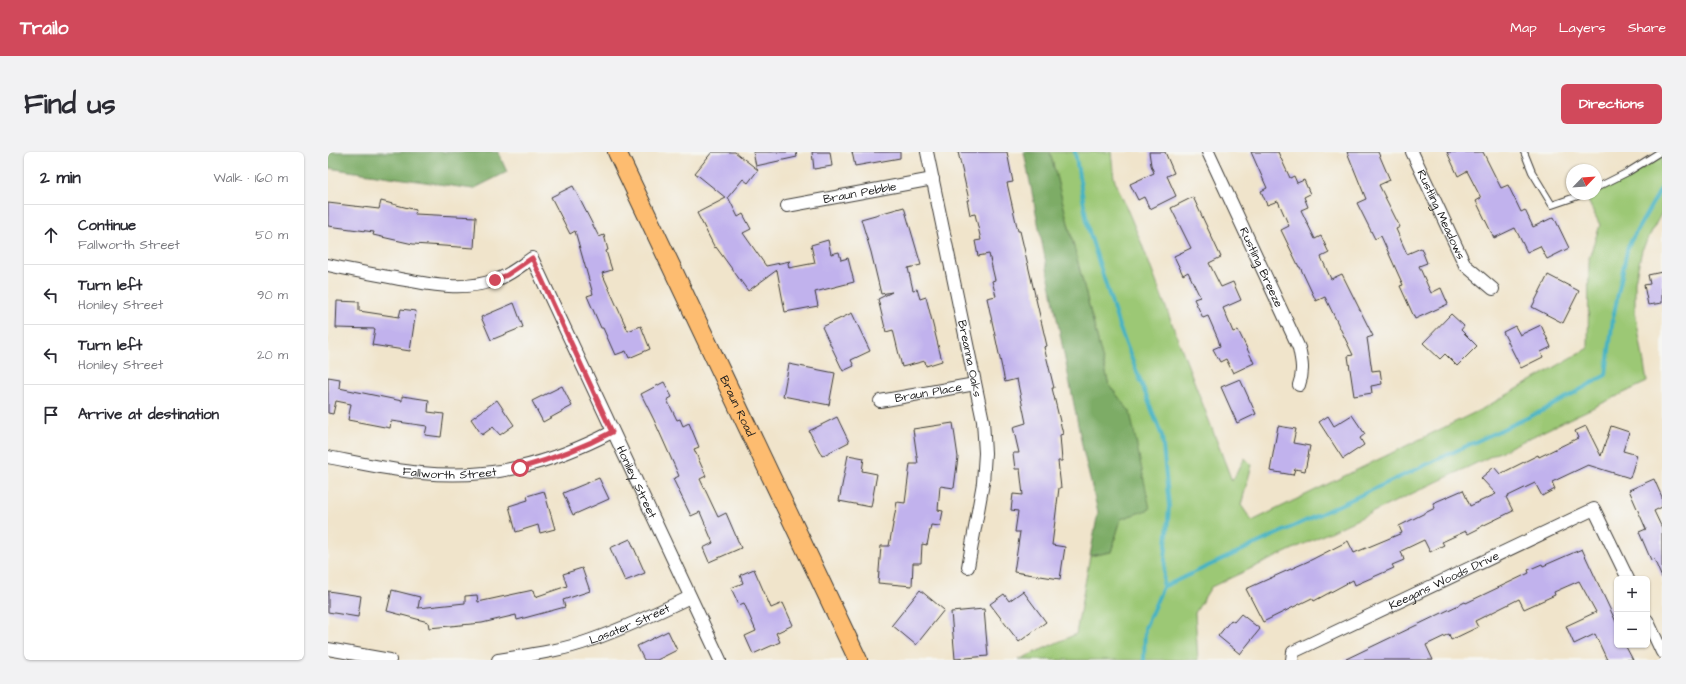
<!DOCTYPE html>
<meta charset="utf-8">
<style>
body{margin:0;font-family:"Architects Daughter",sans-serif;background:#f2f2f3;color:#2b2b33}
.controls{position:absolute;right:12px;bottom:12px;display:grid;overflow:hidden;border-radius:6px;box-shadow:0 1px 3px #0004}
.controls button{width:36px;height:36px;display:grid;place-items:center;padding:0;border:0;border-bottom:1px solid #e1e1e2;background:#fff;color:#2b2b33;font:20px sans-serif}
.compass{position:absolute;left:1238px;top:12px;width:36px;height:36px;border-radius:50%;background:#fff;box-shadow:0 1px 3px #0004;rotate:65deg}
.stop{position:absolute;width:12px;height:12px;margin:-9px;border:3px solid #d1495b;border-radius:50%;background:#fff}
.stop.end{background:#d1495b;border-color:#fff;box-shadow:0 1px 4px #0008}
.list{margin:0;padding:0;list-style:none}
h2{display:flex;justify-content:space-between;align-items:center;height:52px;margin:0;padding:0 16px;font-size:17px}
h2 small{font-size:13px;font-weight:400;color:#7c7c81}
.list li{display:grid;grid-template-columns:26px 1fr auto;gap:12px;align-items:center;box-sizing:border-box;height:60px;padding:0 16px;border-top:1px solid #e1e1e2}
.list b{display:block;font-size:15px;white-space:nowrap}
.list p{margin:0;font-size:13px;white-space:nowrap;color:#7c7c81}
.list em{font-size:13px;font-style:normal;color:#7c7c81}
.icon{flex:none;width:22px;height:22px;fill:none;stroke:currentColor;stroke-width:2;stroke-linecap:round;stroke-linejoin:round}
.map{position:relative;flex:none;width:1334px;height:508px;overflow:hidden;border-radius:6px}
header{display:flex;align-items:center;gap:24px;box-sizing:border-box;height:56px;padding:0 20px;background:#d1495b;color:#fff}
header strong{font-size:19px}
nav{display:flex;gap:22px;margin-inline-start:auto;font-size:14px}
.intro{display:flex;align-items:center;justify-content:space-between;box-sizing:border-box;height:96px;padding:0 24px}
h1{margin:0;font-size:28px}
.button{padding:10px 18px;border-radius:6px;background:#d1495b;color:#fff;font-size:14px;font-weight:700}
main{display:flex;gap:24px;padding:0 24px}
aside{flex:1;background:#fff;border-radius:6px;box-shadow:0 1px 3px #0004}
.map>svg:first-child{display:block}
</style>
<header>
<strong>Trailo</strong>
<nav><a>Map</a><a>Layers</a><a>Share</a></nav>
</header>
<div class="intro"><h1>Find us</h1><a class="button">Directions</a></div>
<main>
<aside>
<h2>2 min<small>Walk · 160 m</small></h2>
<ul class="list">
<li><svg class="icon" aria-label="ahead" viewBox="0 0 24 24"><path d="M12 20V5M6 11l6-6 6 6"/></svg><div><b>Continue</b><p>Fallworth Street</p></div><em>50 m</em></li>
<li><svg class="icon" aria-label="left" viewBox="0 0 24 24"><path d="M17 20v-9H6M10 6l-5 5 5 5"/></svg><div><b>Turn left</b><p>Honiley Street</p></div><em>90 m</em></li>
<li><svg class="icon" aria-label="left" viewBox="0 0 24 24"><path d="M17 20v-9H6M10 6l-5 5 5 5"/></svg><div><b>Turn left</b><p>Honiley Street</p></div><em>20 m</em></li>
<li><svg class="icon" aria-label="arrive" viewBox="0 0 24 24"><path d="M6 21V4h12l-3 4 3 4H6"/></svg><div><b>Arrive at destination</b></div></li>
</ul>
</aside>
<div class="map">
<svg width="1334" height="508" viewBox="0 0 1334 508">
<rect width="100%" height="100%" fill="#f6f6f2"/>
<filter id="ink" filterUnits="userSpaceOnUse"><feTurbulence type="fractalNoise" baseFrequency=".025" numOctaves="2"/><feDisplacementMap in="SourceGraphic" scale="8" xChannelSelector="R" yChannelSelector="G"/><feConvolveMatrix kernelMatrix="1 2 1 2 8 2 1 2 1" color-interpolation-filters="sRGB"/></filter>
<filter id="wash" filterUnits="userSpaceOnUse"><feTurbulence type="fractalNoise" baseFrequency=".012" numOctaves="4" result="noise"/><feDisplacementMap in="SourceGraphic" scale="16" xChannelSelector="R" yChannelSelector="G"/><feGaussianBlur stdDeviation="0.9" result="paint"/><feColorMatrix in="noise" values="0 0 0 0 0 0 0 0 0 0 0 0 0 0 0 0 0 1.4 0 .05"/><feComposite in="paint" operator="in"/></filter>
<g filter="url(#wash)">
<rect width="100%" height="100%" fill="#f0e4cb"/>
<path fill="#9cc875" stroke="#5c7248" d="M722,0h61l3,26 27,64 91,239 13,-23 7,7 -11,40 11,16 234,-114 102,-59 1,-90 11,-33 -14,-28 10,-3v-2l49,-25 17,-13v58l-20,38 -7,31v29l12,72 -261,124 -175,81 -16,26 3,47h-180l58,-26 14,-78 21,-4 10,-33 9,-107 -21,-27z"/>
<path fill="#7dac66" stroke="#4c6441" d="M0,0h170l9,20 -34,17 -145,-21z
M696,0h26l59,233 21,27 20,97 -29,10 -10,33 -21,4 8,-44 -15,-62z"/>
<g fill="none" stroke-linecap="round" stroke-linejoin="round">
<path stroke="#46b3c2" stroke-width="4" d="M747,0l13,76 31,98 43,110 7,70 -6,81 -18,41 -1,32
M835,435l383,-178 60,-34 7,-57 15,-72 34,-59"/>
</g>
<g id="blocks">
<path fill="#c1b2ed" d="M384,0h23l23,18 -10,13 -5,-4 -15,18 10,20 5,-3 8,15 -8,4 23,33 24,-5 -2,2 1,5 26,-5 -4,-18 17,-5 3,14 8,-2 2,8 7,-2 6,24 -39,10 3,14 -33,6 -8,-42 -29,21 -32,-44 -1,1 -18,-35 29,-15 -31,-25z
M425,0h43l1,5 -41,9z
M484,0h18l2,14 -18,3z
M524,0h48v6l-45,8z
M630,0h49l6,30 -6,1 11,48h2l27,115 -3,1 10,41h-2l11,46 -3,1 2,26h-4l3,27h-2l-7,57 13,2 -5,32 -46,-7 6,-40h-5l3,-21 -7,-1 2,-16 10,1 -3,-26h-5l-2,-16h6l-6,-26 13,-4 -9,-44 -12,3 -18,-84 9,-2 -4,-15 3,-1 -6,-26 -11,2 -3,-15 6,-1 -6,-26 -5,1 -3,-15h2z
M821,0h16l9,21 -7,3 9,20 -26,13 -6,-12 -6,3 -8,-16 24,-11 -3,-8z
M923,0h27l12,26 4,-2 3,7 7,-3 6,14 -6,3 4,10 -7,3 14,29 6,-3 8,17 -8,4 10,22 11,-5 31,62 -6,2 5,33 8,-1 2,14 -11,2 1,7 -18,3 -6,-40 5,-1 -28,-58 -9,4 -16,-34h-1l-18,-37 8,-4 -11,-25 -11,4 -6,-14 6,-3z
M1019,0h31l12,28 -11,5 21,42 -4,2 11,25 14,-6 6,15 -8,3 12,27 10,-5 7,16 -33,15 -15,-33 3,-1 -22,-49 -6,3 -18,-36 9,-4z
M1119,0h36l18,36 7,-3 13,27 4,-2 8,17 21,-10 15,31 -22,11 -7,-13 -13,6 -12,-24 -21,10 -18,-37 5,-3 -14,-27 -9,5z
M245,34l26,51 5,-2 4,15 -2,1 6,19 -10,3 26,58 13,-5 9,23 -21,9 -3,-7 -11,4 -12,-27h-2l-14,-32 6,-2 -18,-63 -5,3 -19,-37z
M865,45l28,60 -12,6 12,24 12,-5 8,18 -18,8 10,24 5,-2 16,33 -21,10 -7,-14 -6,3 -7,-13 7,-3 -2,-7 -10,-23 -5,2 -9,-19 6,-2 -12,-25 -5,3 -9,-19 17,-8 -20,-40z
M53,49l35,9 -1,4 61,3 -2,31 -61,-4 -40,-9 1,-3 -46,-6v-23l51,6z
M576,55l17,58 -13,3 5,22 4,-1 3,10 6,-2 16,64 -16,5 -1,-5 -23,6 -9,-37 -7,2 -8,-33 14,-7 -11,2 -10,-42 -10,-33z
M1334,120v31l-14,2 -4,-20 6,-1 -2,-9z
M1220,123l31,16 -16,32 -31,-16z
M9,149l22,1v9l40,6 2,-8 15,2 -6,40 -38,-6 3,-16 -39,-1z
M186,151l9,24 -32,13 -10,-23z
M524,161l18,38 -19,9 3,6 -11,5 -21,-44z
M1123,162l13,12 -3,4 16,16 -20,20 -12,-12 -5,5 -17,-16z
M1213,173l10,22 -10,5 2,5 -22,11 -18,-36 12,-6 5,9z
M461,212l46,9 -6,32 -46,-9z
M0,225l12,2 -1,9 63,13v-5l27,4 -1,12 16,2 -3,23 -16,-2 2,-9 -36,-5 -1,7 -42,-8 3,-16 -15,-3 -3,13 -5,-1z
M912,227l16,35 -19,9 -16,-36z
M336,230l8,15 -5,3 10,20 3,-1 3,7 6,-3 10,24 -5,2 12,27 -6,3 18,38 8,-4 15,35 -32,14 -6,-14 10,-5 -13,-31 -9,4 -18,-37 6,-3 -25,-56 -13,-26z
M234,234l10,20 -29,16 -11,-21z
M169,248l17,25 -14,10 -7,-8 -11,8 -11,-16z
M1024,263l13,19 -5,4 4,7 -21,14 -24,-37 9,-6 6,10z
M509,265l12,25 -27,14 -13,-25z
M625,271l5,34 -4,31 -14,-2 -2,24 5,1 -3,15 -9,-1 -4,20 -5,-1 -1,19h-8l-1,23 -34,-3 3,-37h8l8,-44 8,1 5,-39h8l-5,-35z
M950,274l18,3 -3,14 17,3 -5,25 -10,-2 -2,6 -23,-4z
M1258,274l15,30 10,-30 18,6 -6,19 14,4 -7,23 -42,-13 -36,17 3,7 -13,7 -7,-13 -29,14 7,14 -33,16v1l-12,6 -2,-3 -24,11 2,3 -14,7 -6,-12 -23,11 3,9 -12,5 2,3 -39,17 -2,-5 -39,21 -2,-3 -49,24 -17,-33 65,-29 37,-19 6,12 48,-20 -3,-7 36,-18 -2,-5 30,-13 7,16 26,-12 -15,-16 13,-11 6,7 38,-19 1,2 39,-19 -3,-7z
M520,303l16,3 -2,13 15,3 -6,33 -32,-6z
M271,326l10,21 -36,16 -10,-22z
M1326,327l8,18v10l-8,4 8,17v50l-8,-19 -3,1 -12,-28 7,-3 -17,-39z
M216,339l11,38 -15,4 -2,-8 -22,7 -7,-26 19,-6 -1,-4z
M302,387l15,34 -20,8 -15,-33z
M1254,397l35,75v21h8l8,15h-26l-12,-26 -21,10 -8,-18 30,-14 -17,-31 -25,11 1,3 -31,14 -5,-10 -44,22 3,6 -27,13 -2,-6 -23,11 7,15h-89l121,-58 1,1 63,-30 -1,-3 14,-6 1,2z
M254,416l8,23 -27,9 2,7 -48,13 -1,-5 -34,8 -53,5 -1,-6 -41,-11 5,-21 28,7 -2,11 47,-5v-7l12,-1 1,7 55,-12 2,7 32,-11 -4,-12z
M426,417l17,39 12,-5 10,22 -17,8 4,9 -27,12 -8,-18 11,-5 -12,-28 -5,2 -8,-17 12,-5 -3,-8z
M592,438l24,20 -28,35 -24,-20z
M0,439l33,5 -3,21 -30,-5z
M695,439l23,31 -27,20 -29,-38 14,-10 5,7z
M656,457l4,47 -33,3 -4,-47z
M913,462l19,15 -20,25 -22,-18 13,-16 3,2z
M340,479l9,19 -20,10h-13l-7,-14z"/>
</g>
</g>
<g filter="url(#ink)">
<use href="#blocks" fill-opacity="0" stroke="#3c3a36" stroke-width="1"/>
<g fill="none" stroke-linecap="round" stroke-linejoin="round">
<g stroke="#3c3a36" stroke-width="8">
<path id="lane" d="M1196,0l8,20 20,33 32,-11
M1268,36l32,-16 32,-20"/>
</g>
<g stroke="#3c3a36" stroke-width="14">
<g id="street">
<path id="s1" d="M599,0l56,269 2,32 -2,30 -15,84"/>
<path id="s2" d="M880,0l91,196c3,14 5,24 0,37"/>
<path id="s3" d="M1084,0l53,113 28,24"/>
<path id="s4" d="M459,54l146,-27"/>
<path id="s5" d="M0,113c22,5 44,9 67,13 33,6 67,14 100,2 14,-4 25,-14 37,-22l188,402"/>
<path id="s6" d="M552,249l95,-17"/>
<path id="s7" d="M0,305c31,6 62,13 93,16 70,7 129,-9 191,-41"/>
<path d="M1319,468l15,32"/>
<path d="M0,497l62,11"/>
<path id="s8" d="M170,508c31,-5 63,-9 93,-20 34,-12 66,-27 99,-43"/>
<path id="s9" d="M964,508l1,-8 301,-143 34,70"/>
</g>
</g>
<g stroke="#3c3a36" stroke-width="20">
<g id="primary">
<path id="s10" d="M289,0l241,508"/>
</g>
</g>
<use href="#lane" stroke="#fff" stroke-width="6"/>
<use href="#street" stroke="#fff" stroke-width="12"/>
<use href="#primary" stroke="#fdbc70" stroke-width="18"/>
</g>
</g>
<g fill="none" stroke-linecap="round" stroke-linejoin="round" filter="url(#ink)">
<path stroke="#d1495b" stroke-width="5" d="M167,128l12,-5 25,-17 80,174c-30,16 -60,27 -92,36"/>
</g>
<g text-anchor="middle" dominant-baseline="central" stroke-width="3" stroke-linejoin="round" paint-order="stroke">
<g font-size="12" fill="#1c1c1c" stroke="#f6f6f2">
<text stroke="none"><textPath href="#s4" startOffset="74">Braun Pebble</textPath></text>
<text stroke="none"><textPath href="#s3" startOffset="69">Rustling Meadows</textPath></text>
<text stroke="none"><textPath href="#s2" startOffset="127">Rustling Breeze</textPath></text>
<text stroke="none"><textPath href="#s1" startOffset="211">Breanna Oaks</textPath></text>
<text stroke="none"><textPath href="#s6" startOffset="49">Braun Place</textPath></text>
<text stroke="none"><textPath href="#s10" startOffset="281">Braun Road</textPath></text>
<text stroke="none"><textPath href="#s7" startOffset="123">Fallworth Street</textPath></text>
<text stroke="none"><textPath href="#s5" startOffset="460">Honiley Street</textPath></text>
<text stroke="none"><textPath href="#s9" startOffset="175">Keegans Woods Drive</textPath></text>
<text stroke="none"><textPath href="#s8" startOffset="137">Lasater Street</textPath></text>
</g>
</g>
</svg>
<div class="controls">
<button>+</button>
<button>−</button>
</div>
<svg class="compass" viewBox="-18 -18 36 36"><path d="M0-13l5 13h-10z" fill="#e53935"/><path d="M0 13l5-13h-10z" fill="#7c7c81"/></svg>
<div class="stop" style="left:192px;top:316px"></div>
<div class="stop end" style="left:167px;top:128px"></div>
</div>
</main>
